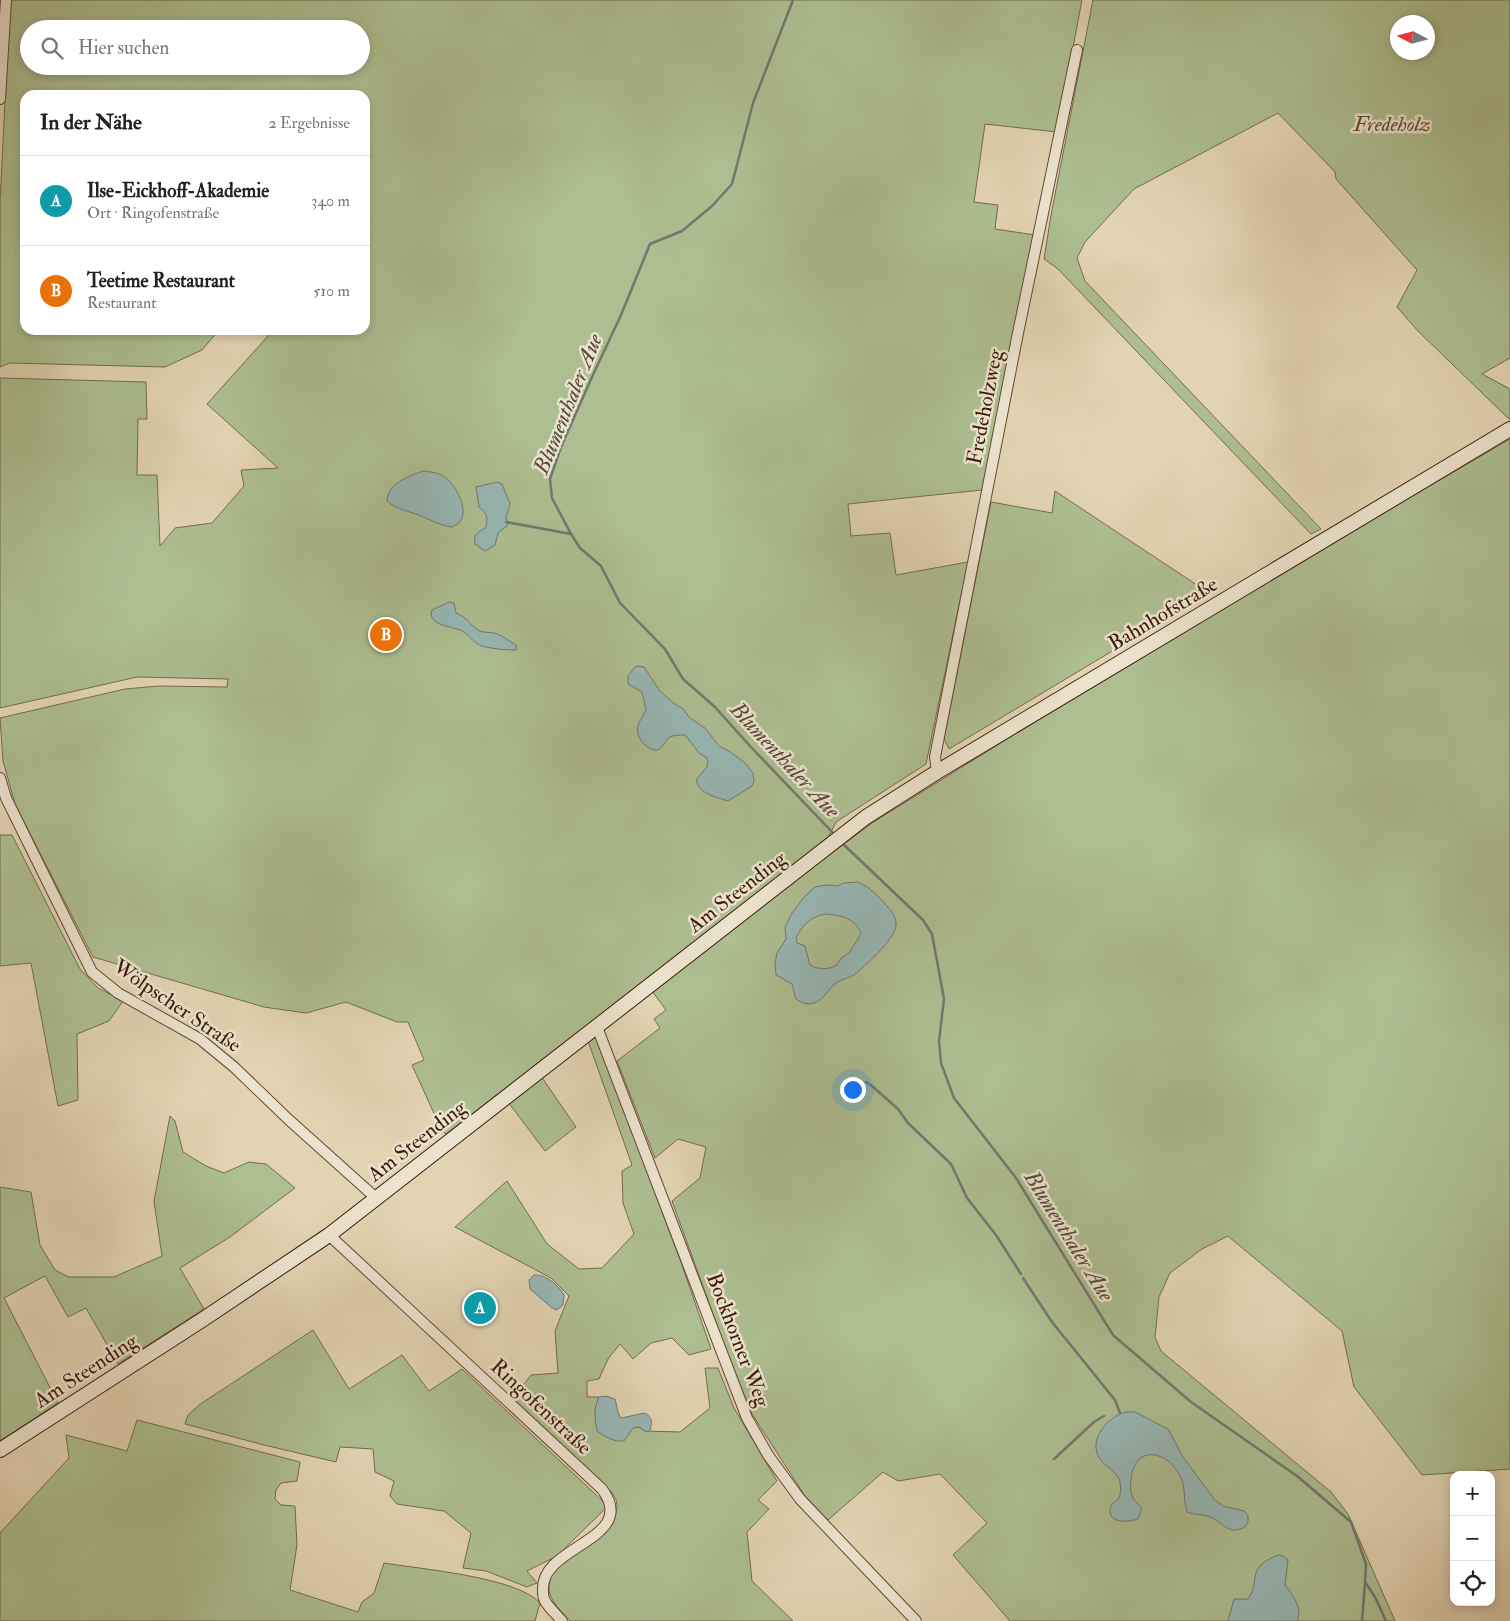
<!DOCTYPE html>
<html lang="de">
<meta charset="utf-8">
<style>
body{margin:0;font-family:"IM FELL Double Pica",serif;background:#f6f6f6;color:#222}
.controls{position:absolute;right:15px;bottom:15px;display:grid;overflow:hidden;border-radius:10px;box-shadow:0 2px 8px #0003}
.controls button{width:45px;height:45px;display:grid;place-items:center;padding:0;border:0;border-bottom:1px solid #e0e0e0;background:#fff;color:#222;font:25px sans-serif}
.compass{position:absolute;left:1390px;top:15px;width:45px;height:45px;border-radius:50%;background:#fff;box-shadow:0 2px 8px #0003;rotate:276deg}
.you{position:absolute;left:852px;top:1089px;width:18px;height:18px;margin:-12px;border:4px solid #fff;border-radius:50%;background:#1a73e8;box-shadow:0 0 0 8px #1a73e833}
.badge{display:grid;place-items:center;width:32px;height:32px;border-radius:50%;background:#8f2418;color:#fff;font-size:16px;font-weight:700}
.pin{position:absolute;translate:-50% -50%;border:2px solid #fff;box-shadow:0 1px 5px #0006}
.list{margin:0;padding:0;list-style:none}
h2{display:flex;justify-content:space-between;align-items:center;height:65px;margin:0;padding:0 20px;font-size:21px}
h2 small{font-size:16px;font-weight:400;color:#767676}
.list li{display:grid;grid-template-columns:32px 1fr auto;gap:15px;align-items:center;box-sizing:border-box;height:90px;padding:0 20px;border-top:1px solid #e0e0e0}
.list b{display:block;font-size:19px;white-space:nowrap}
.list p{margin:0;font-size:16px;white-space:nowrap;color:#767676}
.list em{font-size:16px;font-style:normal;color:#767676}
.icon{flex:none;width:28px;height:28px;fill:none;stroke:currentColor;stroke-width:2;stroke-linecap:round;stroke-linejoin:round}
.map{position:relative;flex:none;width:1510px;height:1621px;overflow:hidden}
.search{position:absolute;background:#fff;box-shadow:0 2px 8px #0003;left:20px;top:20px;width:350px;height:55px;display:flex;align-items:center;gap:12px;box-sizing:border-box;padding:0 18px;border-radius:28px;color:#767676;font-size:19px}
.panel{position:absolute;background:#fff;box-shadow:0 2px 8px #0003;left:20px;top:90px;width:350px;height:245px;border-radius:15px}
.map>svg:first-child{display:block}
</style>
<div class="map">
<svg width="1510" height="1621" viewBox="0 0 1510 1621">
<rect width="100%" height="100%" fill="#e2d4b3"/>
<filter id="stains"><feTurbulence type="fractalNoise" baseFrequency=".004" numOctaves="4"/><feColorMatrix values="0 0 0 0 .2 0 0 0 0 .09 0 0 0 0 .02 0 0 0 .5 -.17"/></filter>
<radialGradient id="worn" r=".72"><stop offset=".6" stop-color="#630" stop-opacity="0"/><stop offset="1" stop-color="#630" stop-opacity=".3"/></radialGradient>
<path fill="#adbe91" stroke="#746c4c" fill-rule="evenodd" d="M10,0h1072l-25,132 -72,-8 -11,78 24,3 -3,24 40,6 -27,126 -26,129 -134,14 3,32 39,-3 6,42 72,-13 -42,202 -90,58 -7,14 -78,62 -305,236 -4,-3 -30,-66 12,-5 -16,-38h-11l-51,-20 -40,11 -42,-6 -171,-50 -78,-153 -12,-43 -3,-43 125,-29 34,-3 68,1 1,-8 -91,-2 -137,31v-330l146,4 1,37h-9l-1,56h20l3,71 15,-18 37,-5 32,-37 -3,-16 37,-2 -71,-64 61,-68 -2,-6h99v-235h-340v235h194l-17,20 -37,17 -155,-4 -10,4v-165zM29,29h332v37h-332z
M1093,0h417v358l-28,16 28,15v31l-92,-89 -21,-24 20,-37 -81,-91 -1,-7 -57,-59 -144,76 -49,53 -8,16 8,23 236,248 -10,5 -253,-265 -14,-10 7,-44zM1398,22h30v30h-30z
M1510,439v1030l-88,6 -68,-88 -12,-56 -114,-95 -26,13 -32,24 -11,24 -4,40 6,14 170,141 17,22 47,107h-385l-57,-66 34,-32 -47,-49 -42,7 -15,-9 -55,48 -23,-24 -53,-82 -23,-56 -57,-157 28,-23 6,-31 -28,-8 -23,19 -38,-97 43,-33 -6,-9 12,-9 -14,-19 84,-66 136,-102 222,-138 219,-131z
M1055,491l154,102 -260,156 -5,-10 47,-237 61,11z
M0,835h12l68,134 18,19 25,13 -14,20 -32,13 1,66 -20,6 -27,-143 -31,3z
M592,1038l5,1 85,226 29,84 -22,6 -17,-17 -21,5 -18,16 -13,-15 -12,15 -9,20 -12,2v16h12l-4,13 2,20 42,-3 6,4 35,1 30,-24 -5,-40h13l16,40 43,73 -19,19 11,9 -22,23 5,49 41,40h-223c-7,-8 -20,-20 -21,-31 -4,-32 56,-42 66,-74 2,-6 3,-13 0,-18 -2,-5 -6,-9 -10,-12l-93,-86 19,-25 27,-2 -3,-42 14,-35 -18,-18 -96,-51 52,-46 40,63 32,25 23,-1 32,-34 -11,-31 -1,-32 10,-6 -44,-124z
M541,1076l35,51 -31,24 -37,-49z
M170,1116l5,5 8,31 23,14 18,7 25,-11 17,2 29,24 -65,49 -50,31 24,41 -86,55 -32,-56 -18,9 -23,-41 -41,22 54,105 -58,38v-254l31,5 9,53 15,25 14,7h45l48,-21 -8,-55z
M313,1330l36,59 53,-34 27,36 33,-22 146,137 -51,50 -30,15 10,12 -10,4 -41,-16 -23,-3 8,-35 -27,-22 -47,-7 -7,-8 4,-15 -19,-9 -2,-23 -33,-2 -4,15 -72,-17 -79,-21 3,-9 11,-10z
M137,1420l163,42 -3,19 -16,2 -5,7 -1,9 6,6 14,1 2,39 -7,45 68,22 4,-10 12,-9 10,-30c36,6 133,14 156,40l-5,18h-535v-88l69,-75 -3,-23 61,16z"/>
<path fill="#97b7b5" stroke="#72786f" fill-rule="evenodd" d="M424,471c8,1 16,2 22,7 10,8 22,30 15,42 -2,4 -6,5 -9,7 -14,-2 -23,-8 -36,-13 -11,-4 -20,-5 -29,-13 0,-17 23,-26 37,-30z
M497,482l5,2 8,20 -4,14 2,4 -1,4 -9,7 -3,12 -10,6 -10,-7c-2,-10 3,-11 11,-17 2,-9 1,-14 -7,-20l-3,-20z
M449,602l5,1 2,10c13,5 13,12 22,17 5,3 11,2 16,3 8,2 15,8 22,12v5c-10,0 -24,-1 -34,-4 -9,-3 -14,-13 -22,-16 -10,-4 -33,-5 -28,-20z
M636,666l8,1 16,24 12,11 11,7 7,9 15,10 14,18 10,5 16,12 8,10 1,8 -2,5 -24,15c-12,-4 -29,-7 -32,-21l11,-13 1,-6 -2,-4 -6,-3 -15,-19c-5,0 -11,0 -15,2 -5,3 -8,14 -15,13 -3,0 -7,-3 -10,-5 -13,-13 -7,-21 1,-35l-4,-18 -14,-8v-8z
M858,882c13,6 20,14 29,24 5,6 10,12 9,20 -2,14 -31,40 -42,49 -5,3 -12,4 -18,8 -8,6 -12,17 -22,20 -7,2 -12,0 -18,-4l-4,-15 -16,-9 -1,-11 2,-11 9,-14 -1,-12 7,-14 13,-17 10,-9 11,-2 11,1 7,-3zM825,914c15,1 31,4 36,20l-12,19 -8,5 -4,7c-10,5 -17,5 -27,0l-5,-19 -8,-3 -1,-5c7,-14 15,-21 29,-24z
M534,1275c12,-1 24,10 30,20l-1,10 -6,5 -5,-2 -22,-19 -1,-9z
M606,1396l9,3c2,6 2,14 6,19l24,-5c8,5 7,9 5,18h-5l-6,-4 -6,1 -9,13c-11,1 -18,-4 -27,-10 -2,-12 -4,-23 2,-34z
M1125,1412h10l33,17 15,28 31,42 9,7 21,5 4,4v7l-3,5c-18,9 -21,-5 -35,-10 -8,-3 -16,-2 -23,-5 -4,-12 -1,-23 -6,-34 -13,-29 -48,-34 -50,3 -1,6 0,14 3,19 2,3 6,5 8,8l-4,11c-8,3 -29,5 -28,-9 0,-7 6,-8 9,-12 2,-5 2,-15 0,-19 -4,-8 -14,-13 -19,-20 -13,-19 8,-42 25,-47z
M1278,1555l5,1 5,4 -3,25c8,10 18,24 12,36h-69l6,-22h14c14,-20 -4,-30 30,-44z"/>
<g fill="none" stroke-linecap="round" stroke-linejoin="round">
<path stroke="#72786f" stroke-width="2.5" d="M793,0l-40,103 -21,81 -20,22 -30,25 -32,13 -29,71 -29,62 -31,70 -11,32 2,19 19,36 9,14 21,18 19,37 45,46 18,30 32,28 34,38 85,89
M506,522l65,12
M843,844l80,76 9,14 12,65 -5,42 2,22 13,35 62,80 97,157 78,67 106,74 54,46 15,42 -1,18 10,15 11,24
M866,1082l6,4 26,23 10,14 43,41 16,34 29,37 25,39
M1023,1278l29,44 63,78 5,13
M1054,1459l40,-37 10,-6
M1362,1621l3,-38"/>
<g stroke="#644832" stroke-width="12">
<path id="street" d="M0,99l6,-99
M937,772l-2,-15 83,-424 59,-283
M0,778l6,20 86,174 26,21 82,46 34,28 54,52 88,79
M597,1027l150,391 21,37 32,44 116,122
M329,1235l273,254c38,51 -62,56 -59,101 0,3 0,8 2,11 4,7 12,14 17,20"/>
</g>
<g stroke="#3a1a07" stroke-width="16">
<path id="secondary" d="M0,1450l202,-130 127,-85 537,-418 71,-45 573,-343"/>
</g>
<use href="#street" stroke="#ece3ce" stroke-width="10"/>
<use href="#secondary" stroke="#ece3ce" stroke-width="14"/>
</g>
<g text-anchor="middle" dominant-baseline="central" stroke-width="5" stroke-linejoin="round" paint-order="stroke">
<g font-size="21" font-style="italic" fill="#5c4b30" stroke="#ece3ce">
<text x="1392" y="124">Fredeholz</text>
</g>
<g font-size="21" fill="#3a1a07" stroke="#ece3ce">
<text transform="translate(985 407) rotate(-79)">Fredeholzweg</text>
<text transform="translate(1163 614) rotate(-31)">Bahnhofstraße</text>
<text transform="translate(737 892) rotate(-38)">Am Steending</text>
<text transform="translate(177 1006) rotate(34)">Wölpscher Straße</text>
<text transform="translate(417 1141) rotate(-38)">Am Steending</text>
<text transform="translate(738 1340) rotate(69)">Bockhorner Weg</text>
<text transform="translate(86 1371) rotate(-33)">Am Steending</text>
<text transform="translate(541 1407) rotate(43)">Ringofenstraße</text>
</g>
<g font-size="22" font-style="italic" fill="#56493b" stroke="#ece3ce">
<text transform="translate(568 404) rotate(-68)">Blumenthaler Aue</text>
<text transform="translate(785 760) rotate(47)">Blumenthaler Aue</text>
<text transform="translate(1069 1236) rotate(58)">Blumenthaler Aue</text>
</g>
</g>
<rect width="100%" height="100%" filter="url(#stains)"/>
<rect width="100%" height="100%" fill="url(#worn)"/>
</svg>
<div class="controls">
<button>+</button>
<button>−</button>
<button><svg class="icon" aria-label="locate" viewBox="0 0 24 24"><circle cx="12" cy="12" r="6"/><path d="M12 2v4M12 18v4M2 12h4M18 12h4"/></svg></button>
</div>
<svg class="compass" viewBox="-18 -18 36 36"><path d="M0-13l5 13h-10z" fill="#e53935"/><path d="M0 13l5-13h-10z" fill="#767676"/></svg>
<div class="you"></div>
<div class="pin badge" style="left:480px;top:1308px;background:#0f9aa8">A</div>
<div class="pin badge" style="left:386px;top:635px;background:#e8710a">B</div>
<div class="search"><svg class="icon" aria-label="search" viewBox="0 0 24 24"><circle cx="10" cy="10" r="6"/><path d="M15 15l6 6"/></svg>Hier suchen</div>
<section class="panel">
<h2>In der Nähe<small>2 Ergebnisse</small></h2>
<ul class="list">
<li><span class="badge" style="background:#0f9aa8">A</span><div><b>Ilse-Eickhoff-Akademie</b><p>Ort · Ringofenstraße</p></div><em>340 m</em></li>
<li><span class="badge" style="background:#e8710a">B</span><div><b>Teetime Restaurant</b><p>Restaurant</p></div><em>510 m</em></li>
</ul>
</section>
</div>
